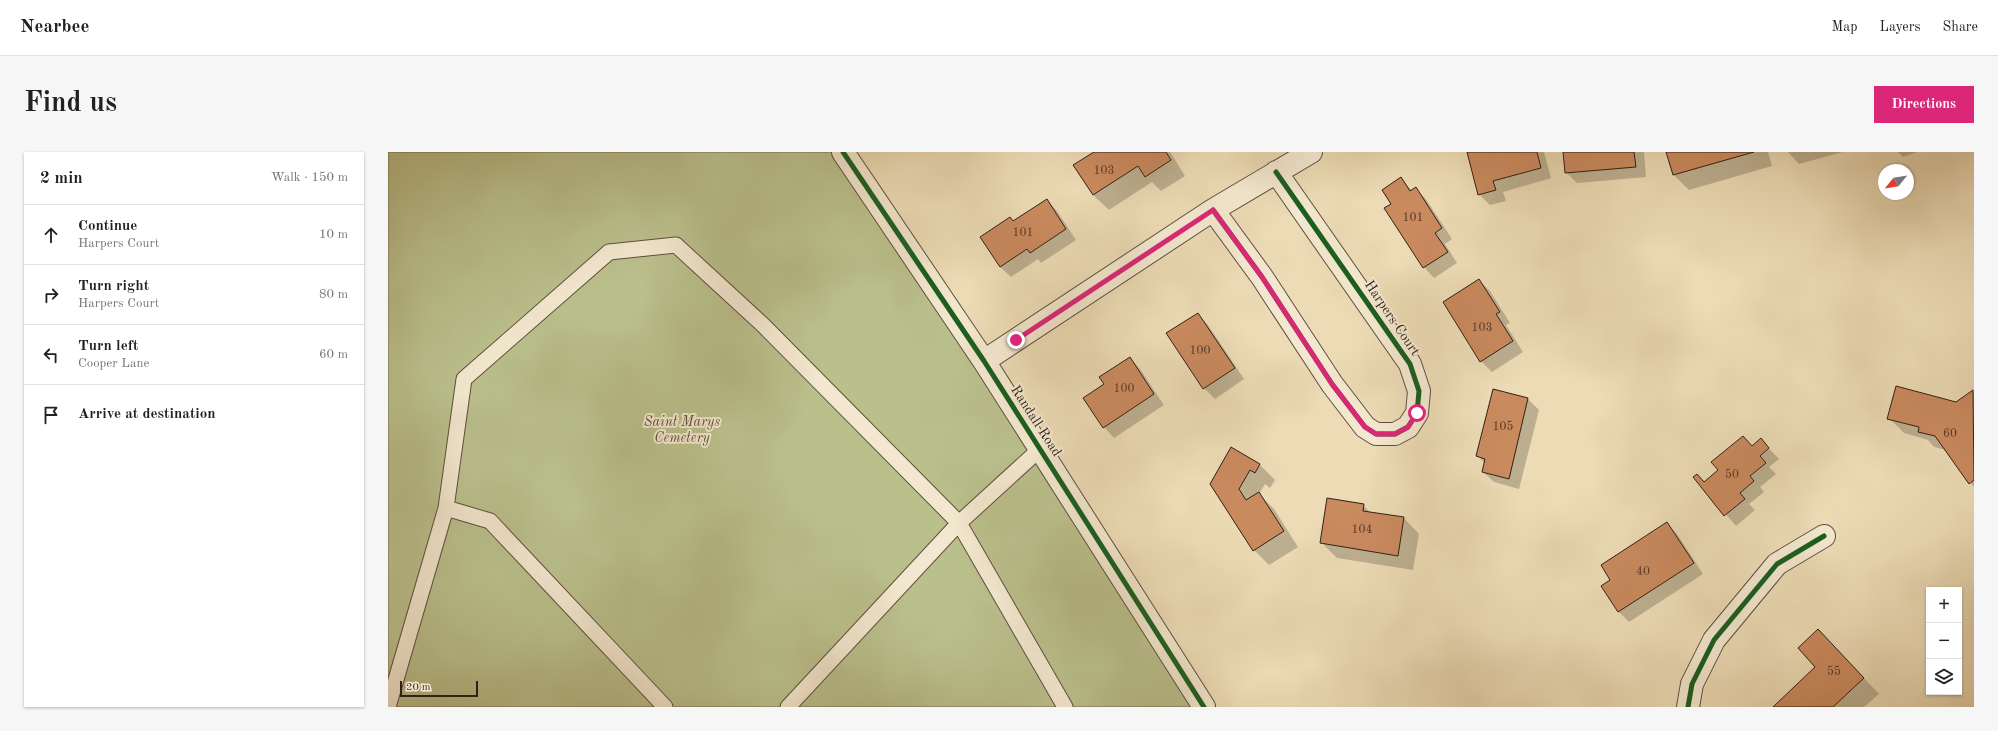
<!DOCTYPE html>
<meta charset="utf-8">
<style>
body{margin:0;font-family:"Old Standard TT",serif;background:#f6f6f6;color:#202124}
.controls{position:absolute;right:12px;bottom:12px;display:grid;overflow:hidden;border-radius:0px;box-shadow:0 1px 3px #0004}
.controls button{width:36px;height:36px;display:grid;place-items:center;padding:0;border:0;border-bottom:1px solid #e0e0e0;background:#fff;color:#202124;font:20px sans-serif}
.compass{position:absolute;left:1490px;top:12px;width:36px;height:36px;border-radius:50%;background:#fff;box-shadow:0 1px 3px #0004;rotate:240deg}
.scale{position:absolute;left:12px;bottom:10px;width:78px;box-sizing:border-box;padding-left:4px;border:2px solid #321f18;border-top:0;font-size:11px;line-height:14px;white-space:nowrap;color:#321f18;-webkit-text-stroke:3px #f3e8cf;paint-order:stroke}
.stop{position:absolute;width:12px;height:12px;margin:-9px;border:3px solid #db2777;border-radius:50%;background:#fff}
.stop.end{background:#db2777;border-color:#fff;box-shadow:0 1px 4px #0008}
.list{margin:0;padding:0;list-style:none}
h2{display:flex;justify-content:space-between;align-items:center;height:52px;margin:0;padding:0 16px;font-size:17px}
h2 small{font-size:13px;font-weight:400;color:#757577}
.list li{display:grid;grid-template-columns:26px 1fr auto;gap:12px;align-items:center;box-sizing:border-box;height:60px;padding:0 16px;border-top:1px solid #e0e0e0}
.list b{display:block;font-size:15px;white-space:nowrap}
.list p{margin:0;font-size:13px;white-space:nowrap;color:#757577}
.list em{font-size:13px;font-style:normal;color:#757577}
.icon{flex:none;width:22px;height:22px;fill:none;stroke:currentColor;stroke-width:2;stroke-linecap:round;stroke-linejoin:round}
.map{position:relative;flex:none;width:1586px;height:555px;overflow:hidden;border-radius:0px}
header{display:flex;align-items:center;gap:24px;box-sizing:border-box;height:56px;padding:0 20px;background:#fff;border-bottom:1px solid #e0e0e0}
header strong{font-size:19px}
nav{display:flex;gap:22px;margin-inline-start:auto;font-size:14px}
.intro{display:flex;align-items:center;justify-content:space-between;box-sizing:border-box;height:96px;padding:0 24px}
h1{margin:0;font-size:28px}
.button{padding:10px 18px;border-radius:0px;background:#db2777;color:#fff;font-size:14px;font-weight:700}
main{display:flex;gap:24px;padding:0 24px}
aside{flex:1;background:#fff;border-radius:0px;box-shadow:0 1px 3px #0004}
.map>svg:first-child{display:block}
</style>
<header>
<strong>Nearbee</strong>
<nav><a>Map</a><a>Layers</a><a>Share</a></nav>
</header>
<div class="intro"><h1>Find us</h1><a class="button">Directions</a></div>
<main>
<aside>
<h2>2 min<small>Walk · 150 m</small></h2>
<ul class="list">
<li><svg class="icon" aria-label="ahead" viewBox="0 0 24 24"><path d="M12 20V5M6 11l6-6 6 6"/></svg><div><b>Continue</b><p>Harpers Court</p></div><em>10 m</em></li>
<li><svg class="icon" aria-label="right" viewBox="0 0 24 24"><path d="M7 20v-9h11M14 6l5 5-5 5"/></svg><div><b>Turn right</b><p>Harpers Court</p></div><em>80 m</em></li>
<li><svg class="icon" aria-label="left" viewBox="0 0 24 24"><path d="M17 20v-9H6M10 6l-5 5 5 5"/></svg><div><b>Turn left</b><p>Cooper Lane</p></div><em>60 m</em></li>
<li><svg class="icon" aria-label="arrive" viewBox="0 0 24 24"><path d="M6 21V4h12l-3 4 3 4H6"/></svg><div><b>Arrive at destination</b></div></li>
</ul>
</aside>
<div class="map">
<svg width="1586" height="555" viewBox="0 0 1586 555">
<rect width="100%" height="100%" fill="#ecdbb5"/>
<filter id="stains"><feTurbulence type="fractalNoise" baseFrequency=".005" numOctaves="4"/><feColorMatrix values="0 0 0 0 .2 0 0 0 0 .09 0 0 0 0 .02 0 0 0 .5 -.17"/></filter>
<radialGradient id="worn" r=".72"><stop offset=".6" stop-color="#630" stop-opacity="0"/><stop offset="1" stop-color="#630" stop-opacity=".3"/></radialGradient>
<path fill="#bac08c" stroke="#767052" d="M0,0h455l361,555h-816z"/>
<path fill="#0003" d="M708,0h74l15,24 -24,15 -9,-9 -43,28 -16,-15 -18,-30z
M1080,0h76l7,26 -48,14 3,9 -16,4 -11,-11z
M1176,0h80l2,25 -69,6 -11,-11z
M1279,0h101l4,14 -83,24 -15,-15z
M1400,0h55l-44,12z
M1510,0h19l-14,5z
M1013,26l11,13 4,-2 10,10 26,40 -7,5 12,19 -23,15 -10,-11 -32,-63z
M659,48l10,11 19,29 -35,23 -3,-4 -27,18 -11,-10 10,-49 4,4z
M1091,128l11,11 20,32 -4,2 17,27 -31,20 -11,-11z
M810,162l10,11 36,54 -29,20 -11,-11z
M742,206l10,11 24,36 -50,33 -10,-11 2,-42z
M1106,239l34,8 11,11 -20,79 -25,-7 -11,-10 2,-8 -7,-8z
M1585,239l1,1v95l-28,-37 -12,-3 -6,-7 -24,-7 -15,-15 67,-14z
M1373,288l18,19 -10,8 7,7 -16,13 4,5 -15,12 6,6 -19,16 -42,-49 3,-2 8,7z
M843,297l29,16 15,15 -5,8 -5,-4 -6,10 15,15 24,38 -29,18 -15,-15 -43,-66z
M975,353l8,8 33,5 15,16 -6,36 -76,-12 -15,-15z
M1279,372l10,10 26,40 -74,48 -11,-11 -6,-31z
M1445,493l46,49 -15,13h-90l43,-40z"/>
<path fill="#c98a5e" stroke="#321f18" d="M706,0h72l5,8 -26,17 -7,-11 -45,29 -20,-30z
M1079,0h70l4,16 -48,13 3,9 -18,5z
M1175,0h71l2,15 -71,6z
M1278,0h88l-81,23z
M1013,25l9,14 6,-4 26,41 -7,5 13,19 -25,16 -39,-60 7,-4 -9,-14z
M659,47l19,30 -36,24 -3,-4 -27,18 -20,-30 30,-20 3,4z
M1091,127l21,33 -4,2 17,27 -33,21 -37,-60z
M810,161l37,55 -32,21 -37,-56z
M742,205l24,37 -51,34 -20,-30 21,-14 -5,-7z
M1508,234l60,16 17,-12 1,90 -5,4 -34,-48 -17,-4 1,-5 -32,-8z
M1105,237l35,9 -19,81 -27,-7 3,-13 -9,-3z
M1355,284l9,10 9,-8 8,10 -9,8 6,7 -16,13 4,5 -14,12 5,6 -21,17 -31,-39 4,-3 7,8 14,-12 -7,-8z
M843,295l29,17 -5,9 -5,-3 -11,19 7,11 13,-8 25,39 -31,20 -43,-67z
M939,346l37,6 -1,7 41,6 -6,39 -78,-13z
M1279,370l27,41 -76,49 -17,-26 9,-6 -9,-15z
M1430,477l46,49 -31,29h-60l42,-40 -17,-19z"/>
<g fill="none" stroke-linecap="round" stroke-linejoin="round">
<g stroke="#604e3f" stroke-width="17">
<path id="service" d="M58,356l44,13 175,186
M0,555l58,-199 18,-129 145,-127 67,-7 87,80 196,198 106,184
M400,555l171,-184 81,-74"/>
</g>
<g stroke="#604e3f" stroke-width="24">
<path id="minor" d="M825,58l49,67 70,107 33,43 11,7h19l13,-7 9,-14 2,-22 -9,-27 -134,-192
M596,209l229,-151 98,-58
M1300,555l4,-23 22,-44 63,-76 47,-28"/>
</g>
<g stroke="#604e3f" stroke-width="24">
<path id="tertiary" d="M455,0l141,209 220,346"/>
</g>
<use href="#service" stroke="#f3e8cf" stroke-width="15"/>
<use href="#minor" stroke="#f3e8cf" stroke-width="22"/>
<use href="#tertiary" stroke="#f3e8cf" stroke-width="22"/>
<g stroke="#f3e8cf" stroke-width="8">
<path id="cycleway" d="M455,0l141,209 220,346
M825,58l49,67 70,107 33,43 11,7h19l13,-7 9,-14 2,-22 -9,-27 -134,-192
M1300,555l4,-23 22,-44 63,-76 47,-28"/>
</g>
<use href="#cycleway" stroke="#1b5e20" stroke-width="5"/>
</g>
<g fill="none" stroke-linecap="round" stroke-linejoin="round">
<path stroke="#db2777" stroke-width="5" d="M628,188l197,-130 49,67 70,107 33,43 11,7h19l13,-7 9,-14"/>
</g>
<g text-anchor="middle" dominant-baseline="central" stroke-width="4" stroke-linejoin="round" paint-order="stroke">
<g font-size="12" fill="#583a2a">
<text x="716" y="19">103</text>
<text x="1025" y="66">101</text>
<text x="635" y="81">101</text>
<text x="1094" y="176">103</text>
<text x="812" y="199">100</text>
<text x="736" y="237">100</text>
<text x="1115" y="275">105</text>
<text x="1562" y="282">60</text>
<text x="1344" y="323">50</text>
<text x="974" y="378">104</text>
<text x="1255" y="420">40</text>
<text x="1446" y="520">55</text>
</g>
<g font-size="14" fill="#321f18" stroke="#f3e8cf">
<text transform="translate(1004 166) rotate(56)">Harpers Court</text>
<text transform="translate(648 269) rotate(57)">Randall Road</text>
</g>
<g font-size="14" font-style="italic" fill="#5b4f3b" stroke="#f3e8cf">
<text x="294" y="270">Saint Marys<tspan x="294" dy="16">Cemetery</tspan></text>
</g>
</g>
<rect width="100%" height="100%" filter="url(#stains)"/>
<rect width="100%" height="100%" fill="url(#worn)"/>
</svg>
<div class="controls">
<button>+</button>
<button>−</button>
<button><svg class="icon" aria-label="layers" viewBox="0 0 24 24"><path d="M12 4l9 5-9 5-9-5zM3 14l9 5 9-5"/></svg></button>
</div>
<svg class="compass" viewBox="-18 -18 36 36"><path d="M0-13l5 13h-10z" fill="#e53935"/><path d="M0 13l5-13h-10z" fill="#757577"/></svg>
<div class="scale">20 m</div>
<div class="stop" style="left:1029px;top:261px"></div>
<div class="stop end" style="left:628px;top:188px"></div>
</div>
</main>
